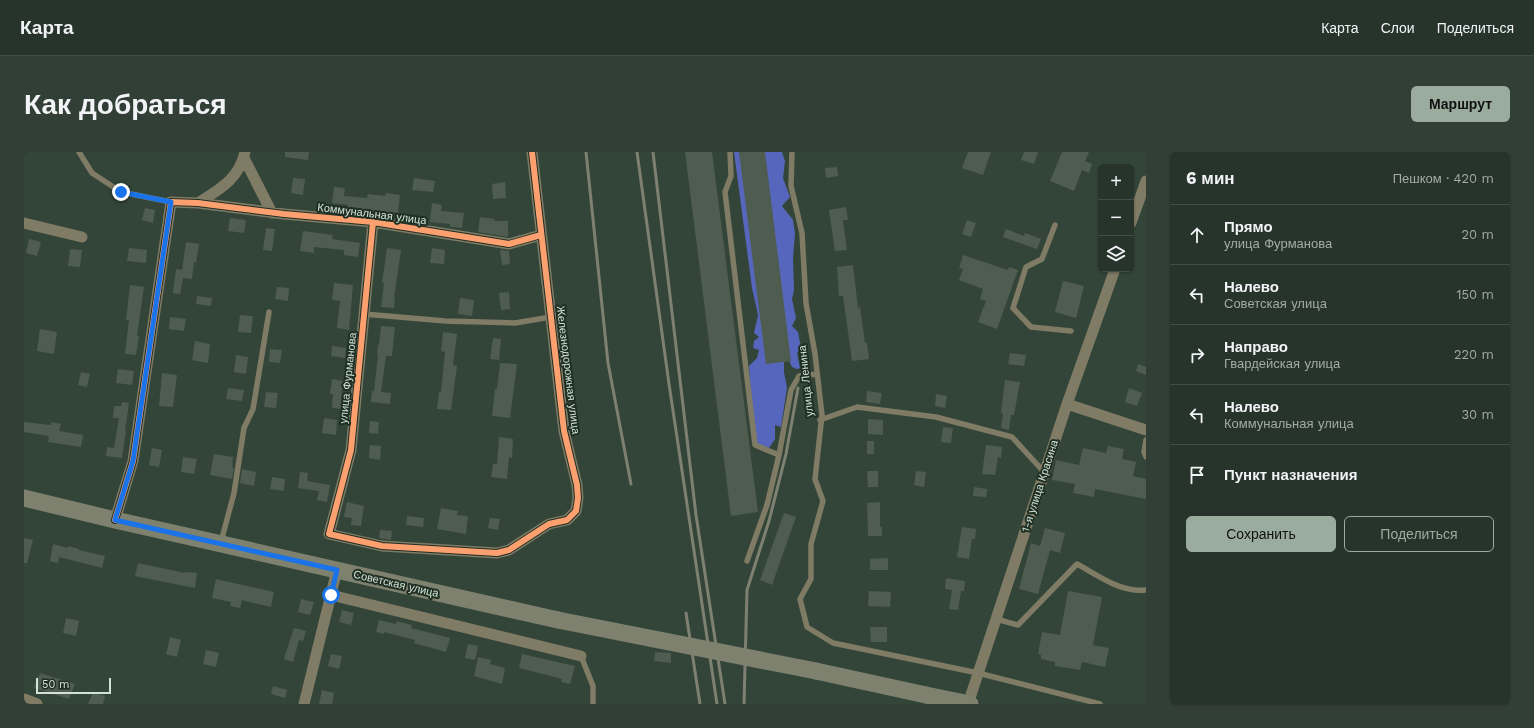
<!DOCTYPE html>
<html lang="ru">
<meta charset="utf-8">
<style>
body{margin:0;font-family:"Work Sans",sans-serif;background:#323f37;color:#f1f3f6}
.controls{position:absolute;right:12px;top:12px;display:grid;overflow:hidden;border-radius:6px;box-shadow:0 1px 3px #0004}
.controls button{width:36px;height:36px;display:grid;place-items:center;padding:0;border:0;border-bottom:1px solid #424f47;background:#26342b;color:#f1f3f6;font:20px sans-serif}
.scale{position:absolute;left:12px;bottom:10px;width:75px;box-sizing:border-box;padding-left:4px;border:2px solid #d0e3d5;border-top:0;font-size:11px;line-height:14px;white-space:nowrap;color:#d0e3d5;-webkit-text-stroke:3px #202f24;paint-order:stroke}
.stop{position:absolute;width:12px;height:12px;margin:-9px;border:3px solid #1a73e8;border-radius:50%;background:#fff}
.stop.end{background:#1a73e8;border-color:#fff;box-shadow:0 1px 4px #0008}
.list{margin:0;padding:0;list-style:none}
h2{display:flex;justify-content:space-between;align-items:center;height:52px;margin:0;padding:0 16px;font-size:17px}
h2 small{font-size:13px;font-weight:400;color:#a4aaa9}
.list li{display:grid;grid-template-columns:26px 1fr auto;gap:12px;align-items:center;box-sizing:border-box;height:60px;padding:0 16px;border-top:1px solid #424f47}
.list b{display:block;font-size:15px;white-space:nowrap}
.list p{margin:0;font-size:13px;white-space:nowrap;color:#a4aaa9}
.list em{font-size:13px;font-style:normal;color:#a4aaa9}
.actions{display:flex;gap:8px;padding:12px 16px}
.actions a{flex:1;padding:9px 0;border:1px solid #99ac9e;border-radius:6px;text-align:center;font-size:14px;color:#99ac9e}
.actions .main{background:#99ac9e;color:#111}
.icon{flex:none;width:22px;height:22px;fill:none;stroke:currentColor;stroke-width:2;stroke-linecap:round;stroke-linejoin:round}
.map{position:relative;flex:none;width:1122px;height:552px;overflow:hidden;border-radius:6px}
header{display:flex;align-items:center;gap:24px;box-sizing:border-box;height:56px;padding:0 20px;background:#26342b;border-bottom:1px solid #424f47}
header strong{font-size:19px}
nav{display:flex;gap:22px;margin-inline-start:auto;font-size:14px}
.intro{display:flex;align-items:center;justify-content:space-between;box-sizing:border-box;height:96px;padding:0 24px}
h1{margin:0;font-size:28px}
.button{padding:10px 18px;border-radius:6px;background:#99ac9e;color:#111;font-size:14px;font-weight:700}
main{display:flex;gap:24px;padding:0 24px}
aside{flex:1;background:#26342b;border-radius:6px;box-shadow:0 1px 3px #0004}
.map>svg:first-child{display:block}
</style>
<header>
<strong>Карта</strong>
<nav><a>Карта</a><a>Слои</a><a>Поделиться</a></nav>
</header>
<div class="intro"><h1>Как добраться</h1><a class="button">Маршрут</a></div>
<main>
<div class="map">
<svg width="1122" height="552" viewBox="0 0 1122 552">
<rect width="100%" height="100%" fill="#334539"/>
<path fill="#5666bc" d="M710,0h48l3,9 -2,17 7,19 -8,9 11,14 2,13 -2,25 1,32 -2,9 4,19 -4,8 6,6 3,16 -4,5 3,15 -3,1 -5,-2 -4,-9 -4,1v13l3,16 -6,39 -6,-2v14l-6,9 -15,-5 -5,-77 8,-8 2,-8 -6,-2 1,-7 5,-4 -5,-4 4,-18 -6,-27z"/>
<path fill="#4f5c50" d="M261,0h24l-1,8 -23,-3z
M661,0h27l46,360 -27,4z
M715,0h26l26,209 -25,3z
M944,0h23l-8,23 -21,-7z
M1000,0h14l-4,12 -13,-4z
M1038,0h27l-4,9 7,3 -3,9 -7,-3 -8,21 -24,-10z
M813,15l1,9 -12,2 -1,-10z
M269,26l12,1 -2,16 -12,-2z
M390,26l21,3 -2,11 -21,-2z
M481,30l1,16 -13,1 -1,-15z
M310,35l11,1 -1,8 23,2 1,-4 17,2 1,-3 14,2 -2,18 -32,-3 -18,-3v-2l-16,-2z
M408,51l10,2 -1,6 23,2 -2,15 -12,-1v-3l-20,-2z
M822,55l2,13h-5l4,30 -12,1 -6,-41z
M121,56l10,2 -2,13 -11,-3z
M456,65l15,2 -1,2h14v16l-30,-5z
M206,66l16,2 -2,13 -16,-2z
M943,68l9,3 -5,14 -9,-3z
M242,76l9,1 -3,22 -9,-1z
M982,77l18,7 1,-3 16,6 -4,10 -34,-12z
M279,79l30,4 -1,4 28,4 -2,14 -14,-2v-5l-30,-3v6l-14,-2z
M5,87l12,3 -4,14 -11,-3z
M162,90l13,2 -3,19 -2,-1 -2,17 -9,-1 -3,16 -7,-1 3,-24 6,1z
M105,96l18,2 -1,13 -19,-2z
M363,96l14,2 -7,48h1l-1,10 -13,-1 3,-24h-2z
M408,96l13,2 -1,14 -14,-1z
M46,97l12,1 -2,17 -12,-1z
M476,98l9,1 1,13 -8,1z
M939,103l45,15 1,-3 9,3 -21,59 -19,-7 8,-21 -6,-2 3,-10 -24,-9 4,-11 -4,-1z
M829,113l5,43 2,-1 5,36h2l2,16 -17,2 -9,-65h-4l-2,-29z
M1039,129l21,5 -8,32 -21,-6z
M310,131l19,2 -4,45 -12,-2 3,-27 -8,-1z
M106,133l14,2 -7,49h2l-3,19 -11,-1 4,-34h-3z
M253,135l12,1 -1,13 -13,-2z
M485,140l1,17 -9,1 -2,-17z
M173,144l15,2 -1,8 -15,-2z
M436,146l14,2 -2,16 -14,-2z
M216,163l13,1 -2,17 -13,-1z
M146,165l16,2 -2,12 -15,-2z
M357,174l14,1 -3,29h-6l-5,36 10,1 -1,11 -19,-2 1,-11h2l4,-36h-1l1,-10h1z
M16,177l17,3 -3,22 -17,-3z
M419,180l14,2 -4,31 4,1 -6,44 -14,-1 2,-17h2l4,-40 -4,-1z
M469,186l8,1 -2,21 -9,-1z
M171,189l15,3 -2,19 -16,-3z
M308,194l14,2 -1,10 -14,-2z
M246,197l12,1 -2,13 -11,-1z
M986,201l16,2 -2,11 -16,-2z
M212,203l12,2 -2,17 -12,-2z
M476,211l17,1 -7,54 -18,-2 3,-27h2z
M1114,212l8,3v8l-10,-4z
M94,217l16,2 -2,14 -16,-2z
M57,220l9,2 -3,13 -9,-2z
M138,221l15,2 -4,32 -14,-1z
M308,227l11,2 -2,19 1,9 -10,-1 1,-14h-3z
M981,228l15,2 -6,33h-3l-2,15 -8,-2 2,-15h-2z
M204,236l16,2 -2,11 -16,-2z
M1105,236l13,5 -5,13 -12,-4z
M843,239l15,2 -2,11 -14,-2z
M242,240l12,1 -2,15 -12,-1z
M912,242l11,2 -2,12 -10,-2z
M98,250l7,1 -4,28h1l-4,27 -16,-2 1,-9 7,1 5,-30h-6l1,-12h7z
M300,266l13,2 -1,15 -14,-2z
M844,267l15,1v15l-15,-1z
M346,269l9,1 -1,12 -9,-1z
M0,270l27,3v-3l10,2 -2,7 24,4 -2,12 -33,-5 1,-6 -25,-4z
M919,275l10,1 -2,15 -10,-1z
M475,285l14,2 -1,19 -3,-1 -2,22 -16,-2 2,-13h4z
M843,289h7v13h-7z
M346,293l11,1 -1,14 -11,-2z
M962,293l16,2 -1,11 -3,-1 -3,18 -13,-1z
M1084,294l16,3 -2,10 14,3 -3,14 13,3v20l-51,-10 -1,8 -21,-4 2,-9 -23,-4 4,-20 23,5 4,-17 23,5z
M128,296l10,2 -3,17 -10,-2z
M190,302l19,3 -1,10 2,1 -2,11 -22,-4z
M159,305l14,2 -3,15 -13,-2z
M218,317l14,3 -2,14 -14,-3z
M843,319h11v16h-10z
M892,319l10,1 -2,15 -10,-2z
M276,320l8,1 -1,8 23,4 -3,17 -10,-2 2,-9 -21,-3z
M248,325l13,2 -1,12 -14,-2z
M950,335l13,2 -1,8 -13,-1z
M323,350l17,4 -3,20 -10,-1 1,-7 -8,-1z
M856,350v25h2v9h-14l-1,-33z
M417,356l17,3 -1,4 11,1 -2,18 -29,-5z
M760,361l12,4 -24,68 -12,-5z
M383,364l17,2 -1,9 -17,-2z
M466,366l10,1 -2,11 -10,-2z
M938,375l14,2 -1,10h-3l-3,20 -12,-2z
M1021,376l20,5 -5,20 -10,-3 -12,44 -19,-5 12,-46 9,3z
M356,378l12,1 -1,9 -12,-2z
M0,386l9,2 -6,23h-3z
M29,392l15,4v-2l11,3v1l26,6 -3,12 -43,-11 -1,6 -8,-2z
M864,406v12h-18v-11z
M114,411l47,10v-1l12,1 -2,15 -60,-12z
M922,426l19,3 -1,10h-3l-3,19 -9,-1 3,-19 -7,-1z
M192,427l58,13 -3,15 -29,-7 -2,8 -10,-2 1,-4 -19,-4z
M845,439l22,1 -1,15 -22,-1z
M1044,439l34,6 -9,48 16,3 -4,19 -23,-5 -2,8 -25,-4v-4l-14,-3v-4l-3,-1 4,-22 18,3z
M277,447l13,3 -4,13 -12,-3z
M318,458l12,3 -3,12 -12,-3z
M42,466l13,3 -3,15 -13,-3z
M355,468l17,4 1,-3 15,4 -1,3 39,10 -4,14 -32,-9 1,-3 -31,-8v2l-8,-2z
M846,475h17v15h-16z
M270,476l12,3 -3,10 -4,-1 -6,22 -9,-3z
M146,485l11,3 -4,17 -11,-3z
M444,492l10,2 -3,14 -10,-2z
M182,498l13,3 -3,14 -13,-3z
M631,500l16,1v10l-17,-2z
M307,502l11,2 -3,13 -11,-3z
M498,502l53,12 -5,18 -9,-2 1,-3 -43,-11z
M454,505l13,3 -1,4 15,4 -3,16 -28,-8z
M16,521l35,11 -6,15 -35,-11z
M249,534l14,4 -2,8 -14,-4z
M298,538l12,3 -2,11h-13z
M69,540l12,4 -2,8h-15z"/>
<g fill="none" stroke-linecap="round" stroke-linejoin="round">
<path stroke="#7f7b64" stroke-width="5.5" d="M55,0l13,21 29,19 50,10
M706,0l1,24 -6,16 30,253 24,10
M768,0l-1,34 11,47 4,70 9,51 7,61 -7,64 8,22 -12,43v35l-11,20 7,28 26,16 145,30 122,31
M1031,73l-13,34 -16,8 -13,41 18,19 40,4
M340,162l81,7 70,2 36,-6
M796,268l37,-13 79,10 76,20 32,35
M1122,288l-2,12 2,5
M197,390l13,-49 10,-65 9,-19 16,-97
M723,409l20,-56 12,-50 12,-65 8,-14 18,-2
M972,467l22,6 59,-61c22,12 44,29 69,26
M557,504l12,30v18"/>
<path stroke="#7f7b64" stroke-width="11" d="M220,6l28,55
M174,51c22,-14 41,-24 47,-51
M349,70l-22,228 -22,84 53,12 115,7 12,-3 40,-26 18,-4 9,-9 2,-13 -1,-13 -13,-54 -32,-279
M0,71l58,14
M1107,71l15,-42
M1043,252l79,26
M91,368l18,-59 38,-259 27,1 86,11 89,8 136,22 32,-9
M307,443l250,61
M0,547l13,5
M280,552l33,-134
M944,552l99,-300 48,-135"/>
<path stroke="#7f816f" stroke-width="17" d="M0,346l91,22 443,100
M792,519l110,24"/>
<path stroke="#7e8171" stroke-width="3" d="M562,0l22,211 23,121
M613,0l32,232 48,320
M629,0l43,363 29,189
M662,461l14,91
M720,552l3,-114 22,-69 17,-67 12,-66"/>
<path stroke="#7f816f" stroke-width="17" d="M534,468l258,51
M902,543l44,9"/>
<g stroke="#202f24" stroke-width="8">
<path id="cycleway" d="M349,70l-22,228 -22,84 53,12 115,7 12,-3 40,-26 18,-4 9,-9 2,-13 -1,-13 -13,-54 -32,-279
M91,368l18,-59 38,-259 27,1 86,11 89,8 136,22 32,-9"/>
</g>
<use href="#cycleway" stroke="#fca06f" stroke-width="6"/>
</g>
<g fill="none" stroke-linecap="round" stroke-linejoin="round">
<path stroke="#1a73e8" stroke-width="5" d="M97,40l50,10 -38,259 -18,59 222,50 -6,25"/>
</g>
<g text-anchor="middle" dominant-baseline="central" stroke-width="4" stroke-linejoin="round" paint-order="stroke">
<g font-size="11" fill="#d0e3d5" stroke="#202f24">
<text transform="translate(348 62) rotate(7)">Коммунальная улица</text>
<text transform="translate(544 218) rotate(83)">Железнодорожная улица</text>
<text transform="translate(324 226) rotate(-84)">улица Фурманова</text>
<text transform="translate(782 229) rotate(-96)">улица Ленина</text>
<text transform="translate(1016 334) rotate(-72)">1-я улица Красина</text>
<text transform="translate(372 432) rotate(13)">Советская улица</text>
</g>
</g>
</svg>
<div class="controls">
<button>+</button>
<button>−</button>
<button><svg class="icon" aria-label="layers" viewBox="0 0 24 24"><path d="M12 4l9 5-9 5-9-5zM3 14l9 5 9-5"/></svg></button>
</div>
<div class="scale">50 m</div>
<div class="stop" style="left:307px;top:443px"></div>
<div class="stop end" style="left:97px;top:40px"></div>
</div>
<aside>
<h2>6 мин<small>Пешком · 420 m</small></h2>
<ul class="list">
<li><svg class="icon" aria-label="ahead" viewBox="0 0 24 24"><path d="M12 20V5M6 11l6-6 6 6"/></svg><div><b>Прямо</b><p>улица Фурманова</p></div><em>20 m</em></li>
<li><svg class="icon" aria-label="left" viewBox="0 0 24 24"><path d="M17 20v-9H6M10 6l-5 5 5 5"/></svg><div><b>Налево</b><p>Советская улица</p></div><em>150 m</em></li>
<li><svg class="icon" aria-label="right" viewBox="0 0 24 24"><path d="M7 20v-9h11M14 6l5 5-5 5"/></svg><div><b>Направо</b><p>Гвардейская улица</p></div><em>220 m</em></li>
<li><svg class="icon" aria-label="left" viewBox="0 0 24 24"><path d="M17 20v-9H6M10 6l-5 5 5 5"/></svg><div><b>Налево</b><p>Коммунальная улица</p></div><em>30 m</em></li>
<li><svg class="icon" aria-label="arrive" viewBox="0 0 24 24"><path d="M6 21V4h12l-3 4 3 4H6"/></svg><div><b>Пункт назначения</b></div></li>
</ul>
<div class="actions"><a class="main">Сохранить</a><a>Поделиться</a></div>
</aside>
</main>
